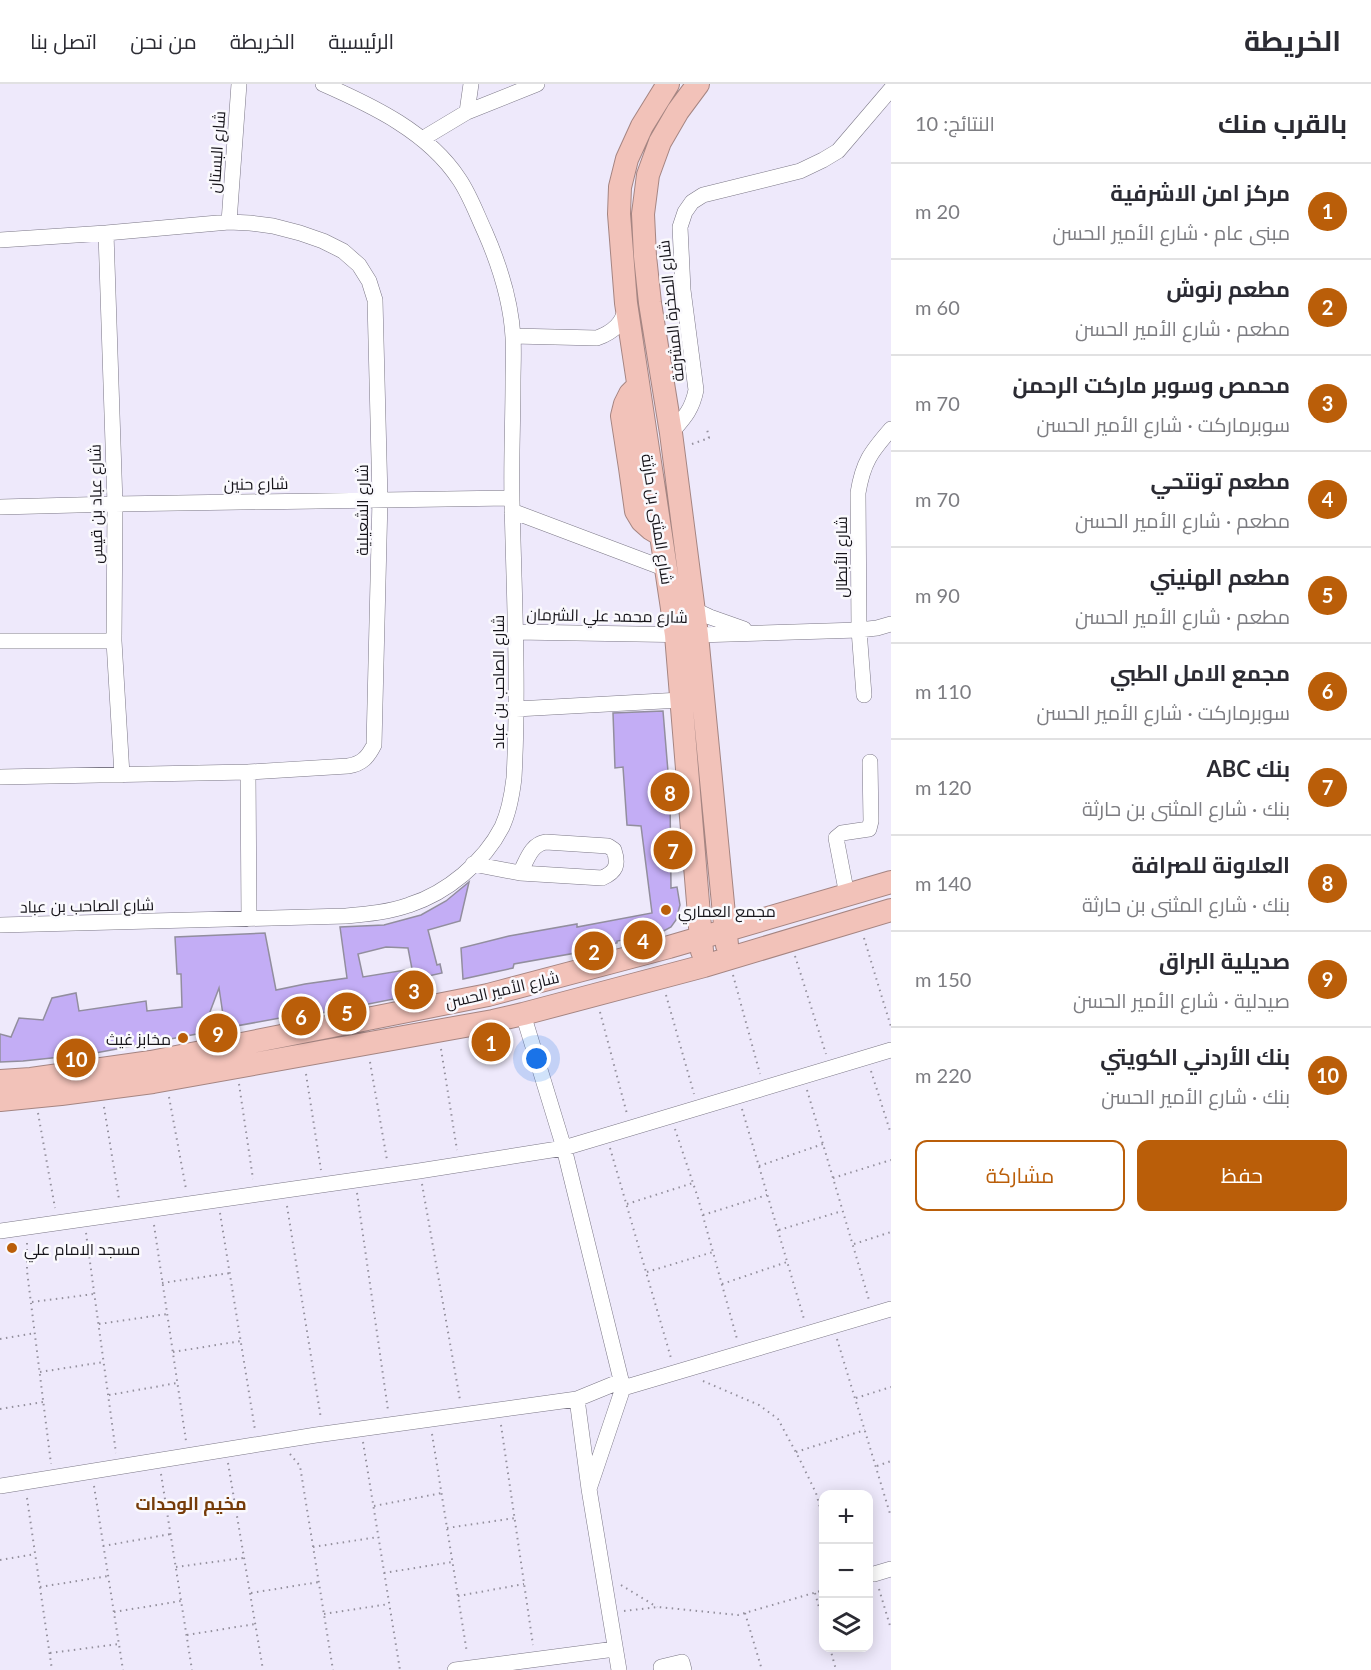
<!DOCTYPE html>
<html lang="ar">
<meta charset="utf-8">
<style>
body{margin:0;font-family:Lato,Cairo,sans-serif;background:#f2f2f3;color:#2b2b33;direction:rtl}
.controls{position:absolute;right:18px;bottom:18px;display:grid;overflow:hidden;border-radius:12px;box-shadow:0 3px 15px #0003}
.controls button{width:54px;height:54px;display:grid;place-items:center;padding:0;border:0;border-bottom:2px solid #e1e1e2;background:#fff;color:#2b2b33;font:30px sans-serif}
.you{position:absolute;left:537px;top:975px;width:21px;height:21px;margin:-15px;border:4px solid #fff;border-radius:50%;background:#1a73e8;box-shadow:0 0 0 9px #1a73e833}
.badge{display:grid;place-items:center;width:39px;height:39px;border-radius:50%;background:#ba5e09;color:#fff;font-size:20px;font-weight:700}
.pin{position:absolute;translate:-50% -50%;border:3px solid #fff;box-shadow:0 2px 6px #0006}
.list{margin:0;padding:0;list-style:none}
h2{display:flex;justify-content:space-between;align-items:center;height:78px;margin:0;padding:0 24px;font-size:26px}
h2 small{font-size:20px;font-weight:400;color:#7c7c81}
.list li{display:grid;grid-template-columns:39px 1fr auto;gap:18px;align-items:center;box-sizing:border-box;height:96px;padding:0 24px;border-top:2px solid #e1e1e2}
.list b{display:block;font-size:22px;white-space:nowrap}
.list p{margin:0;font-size:20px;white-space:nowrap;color:#7c7c81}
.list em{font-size:20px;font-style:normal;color:#7c7c81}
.actions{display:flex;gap:12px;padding:18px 24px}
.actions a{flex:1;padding:14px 0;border:2px solid #ba5e09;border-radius:12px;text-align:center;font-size:21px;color:#ba5e09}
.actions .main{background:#ba5e09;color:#fff}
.icon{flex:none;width:33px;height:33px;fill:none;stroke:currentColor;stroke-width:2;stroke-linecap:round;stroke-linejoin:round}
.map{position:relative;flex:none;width:891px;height:1586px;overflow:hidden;direction:ltr}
header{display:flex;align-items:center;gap:36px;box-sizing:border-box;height:84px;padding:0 30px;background:#fff;border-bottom:2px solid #e1e1e2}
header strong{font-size:28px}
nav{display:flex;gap:33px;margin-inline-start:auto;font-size:21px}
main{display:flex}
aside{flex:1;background:#fff}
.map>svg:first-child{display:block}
</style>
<header>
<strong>الخريطة</strong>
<nav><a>الرئيسية</a><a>الخريطة</a><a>من نحن</a><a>اتصل بنا</a></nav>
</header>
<main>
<aside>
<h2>بالقرب منك<small>النتائج: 10</small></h2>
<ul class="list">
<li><span class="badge">1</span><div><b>مركز امن الاشرفية</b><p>مبنى عام · شارع الأمير الحسن</p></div><em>20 m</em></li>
<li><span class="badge">2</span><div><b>مطعم رنوش</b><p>مطعم · شارع الأمير الحسن</p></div><em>60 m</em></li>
<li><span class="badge">3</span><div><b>محمص وسوبر ماركت الرحمن</b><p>سوبرماركت · شارع الأمير الحسن</p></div><em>70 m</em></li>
<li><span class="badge">4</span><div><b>مطعم تونتحي</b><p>مطعم · شارع الأمير الحسن</p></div><em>70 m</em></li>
<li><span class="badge">5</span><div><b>مطعم الهنيني</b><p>مطعم · شارع الأمير الحسن</p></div><em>90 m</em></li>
<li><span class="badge">6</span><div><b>مجمع الامل الطبي</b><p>سوبرماركت · شارع الأمير الحسن</p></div><em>110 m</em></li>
<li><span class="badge">7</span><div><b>بنك ABC</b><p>بنك · شارع المثنى بن حارثة</p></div><em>120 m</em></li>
<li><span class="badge">8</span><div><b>العلاونة للصرافة</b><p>بنك · شارع المثنى بن حارثة</p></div><em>140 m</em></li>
<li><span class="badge">9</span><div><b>صديلية البراق</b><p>صيدلية · شارع الأمير الحسن</p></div><em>150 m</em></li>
<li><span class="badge">10</span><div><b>بنك الأردني الكويتي</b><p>بنك · شارع الأمير الحسن</p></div><em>220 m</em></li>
</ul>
<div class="actions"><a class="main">حفظ</a><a>مشاركة</a></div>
</aside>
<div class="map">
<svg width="891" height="1586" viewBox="0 0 891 1586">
<rect width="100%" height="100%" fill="#eee9fb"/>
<path fill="#c3adf5" stroke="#928e9e" stroke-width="1.5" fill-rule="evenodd" d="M663,627l7,85 1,92 6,-1 3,18 -4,15 -5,7 -11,6 -43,8v2l-36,7v2l-67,12 -1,4 -50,11 -2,-31 48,-12 68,-12v3l75,-14 -11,-87 -14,-1 -4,-58 -8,1 -2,-55z
M469,798l-9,39 -32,9 9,35 3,-1 2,9 -45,10 2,15 -61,12 -47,8v-2l-66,12 -6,-40 -17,45 -112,21 -67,7 -23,1v-28l11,3 8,-19 24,2 9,-22 24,-5 3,18 67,-10 1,10 35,-4 -1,-33h-4l-2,-37 90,-4 11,57 29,-6 42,-6 -7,-51 44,-2 37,-10 25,-14zM386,863l22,1 4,21 -49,8 -5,-23z"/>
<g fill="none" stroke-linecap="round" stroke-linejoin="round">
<g stroke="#7b7786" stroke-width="16">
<path id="minor" d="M467,28l4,-28
M422,55l45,-27 70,-28
M229,138l10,-138
M106,149l9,271 -1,137 8,134
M0,156l106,-7 123,-11 21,1 23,3 27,7 23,8 20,10 16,14 10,16 6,19 5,199 -6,246c-6,12 -12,19 -26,21l-100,6 -248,5
M513,252l84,2c14,-5 26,-13 28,-29
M671,349c13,-15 21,-23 25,-43l-13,-100 -3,-63 5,-15 7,-10 11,-7 97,-24 23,-11 15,-9 53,-62
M0,423l115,-3 397,-6
M512,427l154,58
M695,526l15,7 34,12
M516,548l181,3 162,-5 18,-2 14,-4
M0,557h114
M864,611l-5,-65 -1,-137c5,-31 13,-41 33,-64
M516,625l165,-9
M248,688l1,147
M473,780l47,9 82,5c14,-6 17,-13 12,-28l-6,-4 -62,-4c-15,2 -19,18 -26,31
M847,811l-11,-57 6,-5 27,-4 2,-8 -1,-59
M0,841l346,-9c22,-2 43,-4 63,-11 38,-12 75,-43 93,-78 7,-15 10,-32 12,-49 5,-92 0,-185 -2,-277 -1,-40 1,-79 1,-119 0,-15 1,-30 0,-45 -2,-35 -14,-73 -28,-105 -8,-17 -15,-37 -26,-53 -31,-47 -86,-73 -136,-95
M523,930l41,134 59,240 -34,101
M0,1147l419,-60 145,-23 327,-98
M623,1304l268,-79
M577,1315l12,90 30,181
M0,1402l316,-51 261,-36 44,-18
M874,1490l17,-5
M455,1586l160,-21
M662,1586l-1,-3 21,-5 2,8"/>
</g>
<g stroke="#a58582" stroke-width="24">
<path id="highway" d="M668,0l-26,42 -15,33 -7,28 -1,27 7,89 50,332 26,316
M698,0l-20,27 -18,31 -12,33 -5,39 2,42 5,47 21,130 26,202 30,310
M638,302l-8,8 -5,10 -3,12 8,52 6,43 6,10 9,8 10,6
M0,997l31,-2 120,-17 337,-67 181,-48 222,-65
M0,1016l61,-6 92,-12 340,-61 30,-7 181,-48 187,-56"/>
</g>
<path stroke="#94909d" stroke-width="2" stroke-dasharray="1.5 4.5" stroke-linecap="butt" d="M692,360l17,-6 -2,-9
M864,854l27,89
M795,872l31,98
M733,891l27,99
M666,911l28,99
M600,928l27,102
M441,965l16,101
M370,978l17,98
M871,987l20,63
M306,990l15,96
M239,1000l14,95
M807,1006l62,210
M169,1013l17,92
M104,1023l15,92
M742,1025l62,210
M38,1029l17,95
M675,1045l23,69 39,141
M610,1064l61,210
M759,1082l64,-22
M833,1094l58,-18
M422,1100l38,216
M357,1109l31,217
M627,1120l66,-21
M287,1122l34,213
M220,1129l35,217
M703,1131l64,-20
M154,1141l32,216
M779,1146l63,-19
M86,1149l30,220
M27,1159v28l24,193
M854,1160l37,-12
M647,1188l66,-20
M162,1199l68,-10
M722,1200l65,-22
M32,1218l62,-8
M99,1240l68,-10
M0,1255l35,-6
M837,1255l54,178
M173,1268l68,-11
M40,1288l64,-10
M703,1297l56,24 19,14 22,41 16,33 8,29
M109,1311l68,-12
M856,1314l35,-11
M0,1325l43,-7
M501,1341l32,220
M432,1350l35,219
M363,1358l37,228
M796,1368l69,-22
M290,1370l10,12 33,204
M228,1379l35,207
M877,1382l14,-5
M161,1390l31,196
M94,1402l29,184
M27,1414l25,172
M374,1422l68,-13
M447,1444l68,-10
M103,1462l68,-12
M313,1463l65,-10
M0,1476l35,-6
M176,1483l67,-9
M384,1489l68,-11
M621,1501l36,22
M40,1503l68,-11
M879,1505l12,40
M251,1509l68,-11
M815,1509l9,32
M458,1512l66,-12
M624,1527l34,-4 80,8 86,-25
M114,1528l67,-11
M745,1529l17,57
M324,1530l65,-10
M187,1551l68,-11
M830,1564l6,22
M50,1569l69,-9"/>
<use href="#minor" stroke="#fff" stroke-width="15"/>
<use href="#highway" stroke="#f2c2b9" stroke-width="22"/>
</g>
<g fill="#ba5e09" stroke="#faf9fd" stroke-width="2">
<circle cx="666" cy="826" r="6"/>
<circle cx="183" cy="954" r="6"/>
<circle cx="12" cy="1164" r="6"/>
</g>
<g text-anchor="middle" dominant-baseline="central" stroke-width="5" stroke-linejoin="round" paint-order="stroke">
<g font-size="16" fill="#17151b" stroke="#faf9fd">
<text transform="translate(216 68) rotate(-86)">شارع البستان</text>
<text transform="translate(670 227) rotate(-96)">شارع الصخرة المشرفة</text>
<text transform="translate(256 399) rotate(-1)">شارع حنين</text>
<text transform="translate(95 420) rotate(-91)">شارع عباد بن قيس</text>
<text transform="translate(361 426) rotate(-90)">شارع الشعيلية</text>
<text transform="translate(658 435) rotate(81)">شارع المثنى بن حارثة</text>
<text transform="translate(840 473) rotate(-90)">شارع الأبطال</text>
<text transform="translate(607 531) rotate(1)">شارع محمد علي الشرمان</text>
<text transform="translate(497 598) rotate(-90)">شارع الصاحب بن عباد</text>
<text transform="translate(87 821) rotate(-1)">شارع الصاحب بن عباد</text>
<text transform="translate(502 905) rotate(-13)">شارع الأمير الحسن</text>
</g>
<g font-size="16" fill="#17151b" stroke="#faf9fd" text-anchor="start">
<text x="678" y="826">مجمع العماري</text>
<text x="171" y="954" text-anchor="end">مخابز غيث</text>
<text x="24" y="1164">مسجد الامام علي</text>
</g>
<g font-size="18" font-weight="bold" fill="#763b09" stroke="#faf9fd">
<text x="191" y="1419">مخيم الوحدات</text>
</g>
</g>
</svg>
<div class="controls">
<button>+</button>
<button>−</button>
<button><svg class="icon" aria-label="layers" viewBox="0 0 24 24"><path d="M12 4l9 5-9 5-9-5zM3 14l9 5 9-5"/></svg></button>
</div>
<div class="you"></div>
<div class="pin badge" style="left:491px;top:958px">1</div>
<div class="pin badge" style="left:594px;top:867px">2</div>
<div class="pin badge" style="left:414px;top:906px">3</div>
<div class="pin badge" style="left:643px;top:856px">4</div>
<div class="pin badge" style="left:347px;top:928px">5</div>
<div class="pin badge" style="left:301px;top:932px">6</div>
<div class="pin badge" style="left:673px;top:766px">7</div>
<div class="pin badge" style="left:670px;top:708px">8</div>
<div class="pin badge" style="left:218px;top:949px">9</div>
<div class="pin badge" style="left:76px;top:974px">10</div>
</div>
</main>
